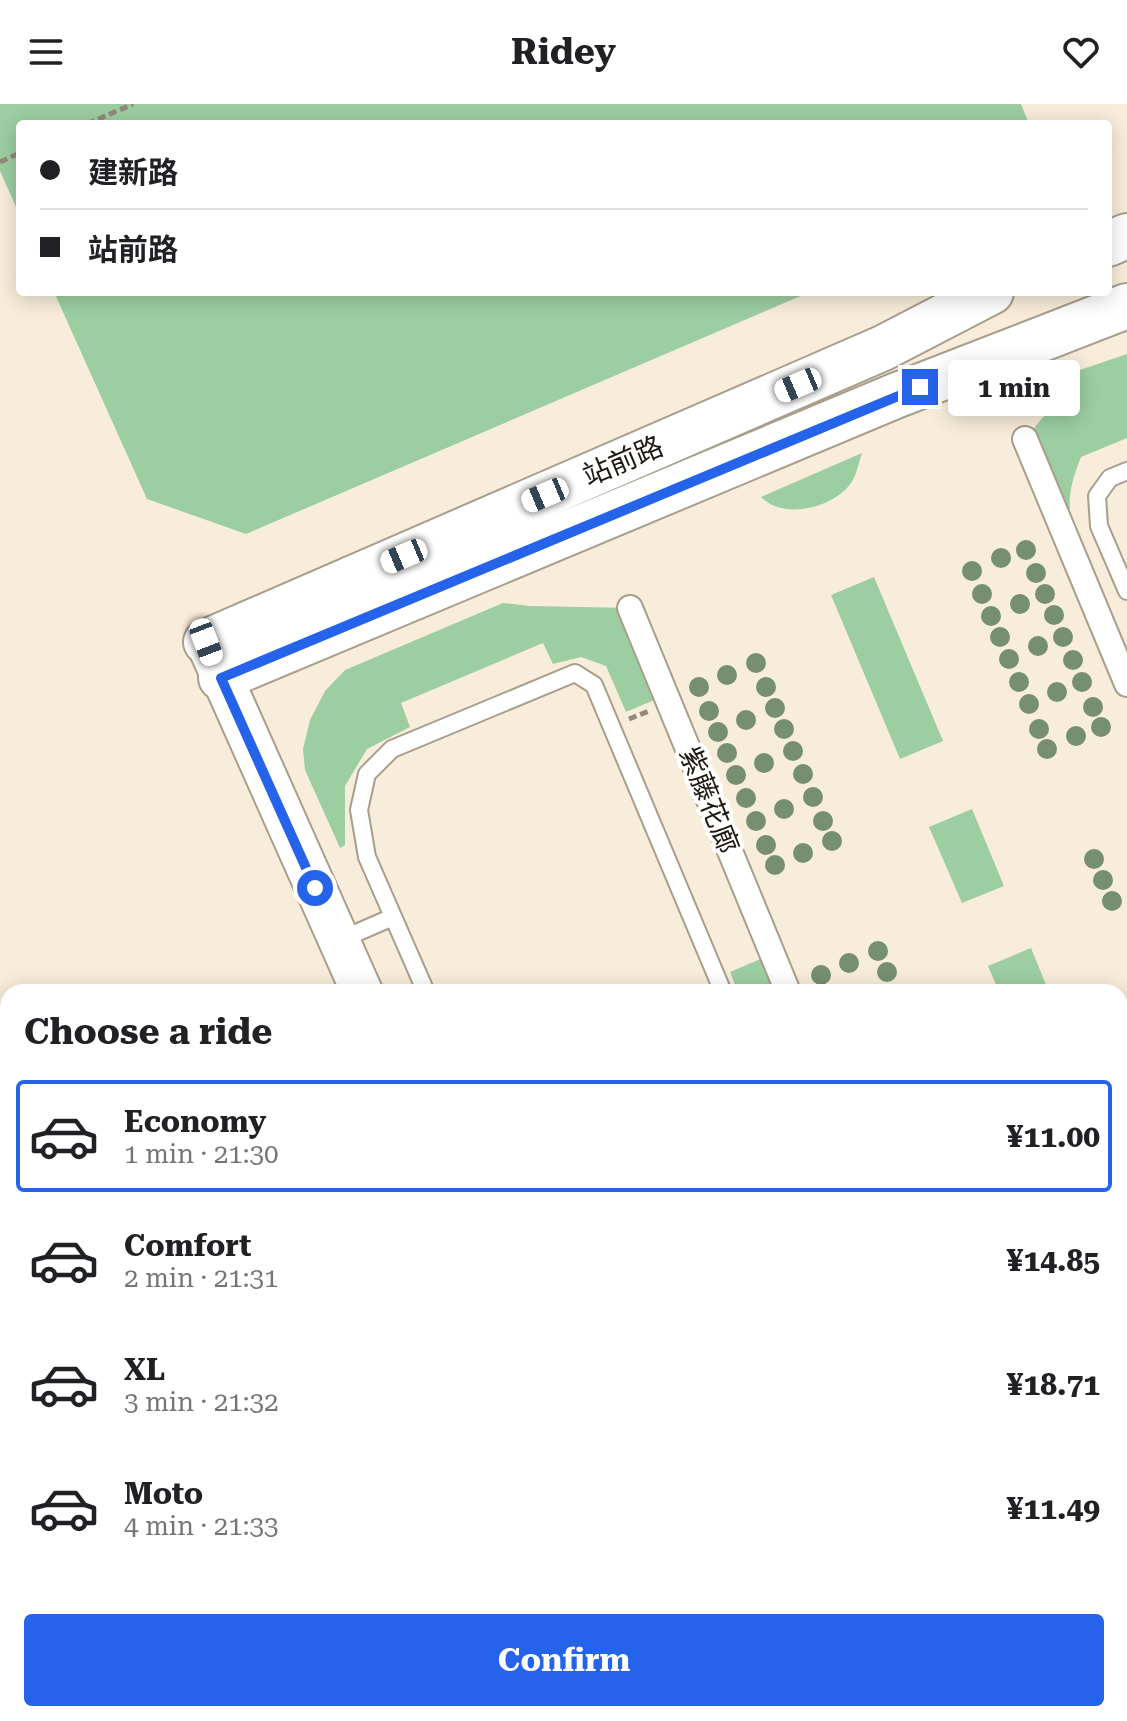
<!DOCTYPE html>
<html lang="en">
<head>
<meta charset="utf-8">
<style>
	:root { --surface:#fff; --page:#f2f2f2; --text:#202124; --muted:#757577; --line:#e0e0e0; --accent:#2563eb }
	body { margin:0; font-family:"Roboto Serif","Noto Sans SC",serif; background:var(--page); color:var(--text); height:100vh; display:flex; flex-direction:column; font-size:30px; white-space:nowrap }
	* { box-sizing:border-box; margin:0 }
	p { font-size:26px; color:var(--muted) }
	.icon { flex:none; width:44px; height:44px; fill:none; stroke:currentColor; stroke-width:2; stroke-linecap:round; stroke-linejoin:round }
	.map { position:relative; flex:1; overflow:hidden }
	.drawer { position:absolute; left:0px; top:880px; width:1128px; height:738px; display:flex; flex-direction:column; background:var(--surface); border-radius:24px 24px 0 0; box-shadow:0 4px 20px #0003 }
	.drawer>* { flex:none }
	.guide { position:absolute; left:16px; top:16px; width:1096px; height:176px; border-radius:8px; box-shadow:0 4px 20px #0003; display:grid; align-content:center; height:176px; padding:0 24px; background:var(--surface) }
	.end { position:absolute; width:36px; height:36px; margin:-18px; border:10px solid #2563eb; background:#fff; box-shadow:0 0 0 4px #fff }
	.from { border-radius:50% }
	.bubble { position:absolute; height:56px; border-radius:8px; background:var(--surface); box-shadow:0 4px 20px #0003; font-size:26px; font-weight:700; line-height:56px; text-align:center }
	.car { position:absolute; width:24px; height:48px; margin:-24px -12px; border-radius:10px; box-shadow:0 0 6px 2px #0007; background:linear-gradient(#fff 24%,#345 0 40%,#fff 0 76%,#345 0 86%,#fff 0) }
	.guide b { display:flex; align-items:center; gap:28px; height:76px; font-size:30px }
	.guide b+b { border-top:2px solid var(--line) }
	.guide i { width:20px; height:20px; background:var(--text) }
	ul { padding:0; list-style:none }
	li { display:flex; align-items:center; gap:24px; height:112px; margin:0 16px 12px; padding:0 8px; border:4px solid transparent; border-radius:8px }
	li div { flex:1 }
	li b { display:block; font-size:30px }
	li em { font-style:normal; font-weight:700 }
	li.selected { border-color:var(--accent) }
	li>.icon { width:72px; height:72px; stroke-width:1.5 }
	h2 { padding:0 24px; font-size:36px; line-height:96px }
	.cta { display:flex; gap:16px; margin-top:auto; padding:16px 24px }
	.cta a { flex:1; height:92px; border-radius:8px; background:var(--accent); color:#fff; font-size:32px; font-weight:700; line-height:92px; text-align:center }
	header { display:flex; justify-content:space-between; align-items:center; height:104px; padding:0 24px; background:var(--surface); font-size:36px; font-weight:700 }
	.map>svg:first-child { display:block }
	.green { fill:#9dcea1 }
	.building { fill:#bcb2a0 }
	.lines { fill:none; stroke-linecap:round; stroke-linejoin:round }
	.service-casing { stroke:#a89e8c; stroke-width:20 }
	.pedestrian-casing { stroke:#a89e8c; stroke-width:28 }
	.tertiary-casing { stroke:#a89e8c; stroke-width:44 }
	.secondary-casing { stroke:#a89e8c; stroke-width:48 }
	.path { stroke:#91897c; stroke-width:5; stroke-dasharray:8 4; stroke-linecap:butt }
	.service { stroke:#fff; stroke-width:16 }
	.pedestrian { stroke:#fff; stroke-width:24 }
	.tertiary { stroke:#fff; stroke-width:40 }
	.secondary { stroke:#fff; stroke-width:44 }
	.rail { stroke:#3e3930; stroke-width:6; stroke-dasharray:10 10; stroke-linecap:butt }
	.tree { fill:#76906f }
	.route { stroke:#2563eb; stroke-width:10 }
	.labels { text-anchor:middle; dominant-baseline:central; stroke-width:8; stroke-linejoin:round; paint-order:stroke }
	.street-label { font-size:28px; fill:#1e1a13; stroke:#fff }
</style>
</head>
<body>
<header><svg class="icon" aria-label="menu" viewBox="0 0 24 24"><path d="M4 6h16M4 12h16M4 18h16"/></svg>Ridey<svg class="icon" aria-label="heart" viewBox="0 0 24 24"><path d="M12 20l-8-8c-3-5 5-10 8-4 3-6 11-1 8 4z"/></svg></header>
<div class="map">
<svg width="1127" height="1617" viewBox="0 0 1127 1617">
	<rect width="100%" height="100%" fill="#f8edda"/>
	<!-- green -->
	<path class="green" d="M0 0H1021L1029 20H20V112L0 67Z
		M54 188H810L246 430 147 395Z
		M1127 250V334L1081 353C1070 381 1067 396 1072 426L1025 335 1074 276V268Z
		M862 349C858 361 856 375 847 384 827 405 783 415 761 393Z
		M874 473 943 637 900 655 831 491Z
		M503 499 530 502 630 504 666 591 626 608 606 562 581 553 553 560 543 539 401 599 410 623 367 645 345 682V741L340 744 305 666 303 645 310 616 325 587 345 566Z
		M972 705 1004 782 962 799 929 723Z
		M1031 844 1049 888H999L988 862Z
		M772 850 788 888H738L730 868Z"/>
	<!-- building -->
	<path class="building" d="M1127 1222V1464L1120 1467V1225Z"/>
	<g class="lines">
		<!-- service casing -->
		<g class="service-casing">
			<path id="service" d="M1127 367 1110 374 1097 392 1099 422 1127 487
				M340 836 393 813
				M426 888 367 753 359 706 367 670 392 645 575 569 594 581 723 888
				M0 1258 8 1255"/>
		</g>
		<!-- pedestrian casing -->
		<g class="pedestrian-casing">
			<path id="pedestrian" d="M1025 335 1127 580
				M630 504 788 888"/>
		</g>
		<!-- tertiary casing -->
		<g class="tertiary-casing">
			<path id="tertiary" d="M209 544 362 888
				M1120 1099 1127 1096"/>
		</g>
		<!-- secondary casing -->
		<g class="secondary-casing">
			<path id="secondary" d="M1108 140 1127 132
				M206 538 883 244 991 188
				M221 574 895 292 1127 202"/>
		</g>
		<!-- path -->
		<path class="path" d="M87 20 133 0
			M0 58 20 49
			M629 615 649 607"/>
		<!-- service -->
		<use href="#service" class="service"/>
		<!-- pedestrian -->
		<use href="#pedestrian" class="pedestrian"/>
		<!-- tertiary -->
		<use href="#tertiary" class="tertiary"/>
		<!-- secondary -->
		<use href="#secondary" class="secondary"/>
		<!-- rail -->
		<path class="rail" d="M1120 1523 1127 1521
			M691 1617 723 1610"/>
	</g>
	<!-- trees -->
	<g class="tree">
		<circle cx="1026" cy="446" r="10"/>
		<circle cx="1001" cy="454" r="10"/>
		<circle cx="972" cy="467" r="10"/>
		<circle cx="1036" cy="469" r="10"/>
		<circle cx="982" cy="490" r="10"/>
		<circle cx="1045" cy="490" r="10"/>
		<circle cx="1020" cy="500" r="10"/>
		<circle cx="1054" cy="511" r="10"/>
		<circle cx="991" cy="512" r="10"/>
		<circle cx="1000" cy="533" r="10"/>
		<circle cx="1063" cy="533" r="10"/>
		<circle cx="1038" cy="542" r="10"/>
		<circle cx="1009" cy="555" r="10"/>
		<circle cx="1073" cy="556" r="10"/>
		<circle cx="756" cy="559" r="10"/>
		<circle cx="727" cy="571" r="10"/>
		<circle cx="1019" cy="578" r="10"/>
		<circle cx="1082" cy="578" r="10"/>
		<circle cx="699" cy="583" r="10"/>
		<circle cx="766" cy="583" r="10"/>
		<circle cx="1057" cy="588" r="10"/>
		<circle cx="1029" cy="600" r="10"/>
		<circle cx="1093" cy="603" r="10"/>
		<circle cx="775" cy="604" r="10"/>
		<circle cx="709" cy="607" r="10"/>
		<circle cx="746" cy="616" r="10"/>
		<circle cx="1101" cy="623" r="10"/>
		<circle cx="784" cy="625" r="10"/>
		<circle cx="1039" cy="625" r="10"/>
		<circle cx="718" cy="628" r="10"/>
		<circle cx="1076" cy="632" r="10"/>
		<circle cx="1047" cy="645" r="10"/>
		<circle cx="793" cy="647" r="10"/>
		<circle cx="727" cy="649" r="10"/>
		<circle cx="764" cy="659" r="10"/>
		<circle cx="803" cy="670" r="10"/>
		<circle cx="736" cy="671" r="10"/>
		<circle cx="813" cy="693" r="10"/>
		<circle cx="746" cy="694" r="10"/>
		<circle cx="784" cy="705" r="10"/>
		<circle cx="756" cy="717" r="10"/>
		<circle cx="823" cy="717" r="10"/>
		<circle cx="832" cy="737" r="10"/>
		<circle cx="766" cy="741" r="10"/>
		<circle cx="803" cy="749" r="10"/>
		<circle cx="1094" cy="755" r="10"/>
		<circle cx="775" cy="761" r="10"/>
		<circle cx="1103" cy="776" r="10"/>
		<circle cx="1112" cy="797" r="10"/>
		<circle cx="878" cy="847" r="10"/>
		<circle cx="849" cy="859" r="10"/>
		<circle cx="887" cy="868" r="10"/>
		<circle cx="821" cy="871" r="10"/>
	</g>
	<g class="lines">
		<!-- route -->
		<path class="route" d="M315 784 221 574 920 283"/>
	</g>
	<g class="labels">
		<!-- street labels -->
		<g class="street-label">
			<text transform="translate(623 357) rotate(-23)">站前路</text>
			<text transform="translate(709 696) rotate(68)">紫藤花廊</text>
		</g>
	</g>
</svg>
<i class="end from" style="left:315px;top:784px"></i>
<i class="end" style="left:920px;top:283px"></i>
<div class="bubble" style="left:948px;top:256px;width:132px">1 min</div>
<i class="car" style="left:798px;top:281px;rotate:247deg"></i>
<i class="car" style="left:545px;top:391px;rotate:247deg"></i>
<i class="car" style="left:404px;top:452px;rotate:247deg"></i>
<i class="car" style="left:206px;top:538px;rotate:159deg"></i>
<div class="guide">
<b><i class="from"></i>建新路</b>
<b><i></i>站前路</b>
</div>
<section class="drawer">
<h2>Choose a ride</h2>
<ul>
<li class="selected"><svg class="icon" aria-label="car" viewBox="0 0 24 24"><path d="M5 17H2v-5l4-1 3-4h7l3 4 3 1v5h-3M9 17h6M6 11h13"/><circle cx="7" cy="17" r="2"/><circle cx="17" cy="17" r="2"/></svg><div><b>Economy</b><p>1 min · 21:30</p></div><em>¥11.00</em></li>
<li><svg class="icon" aria-label="car" viewBox="0 0 24 24"><path d="M5 17H2v-5l4-1 3-4h7l3 4 3 1v5h-3M9 17h6M6 11h13"/><circle cx="7" cy="17" r="2"/><circle cx="17" cy="17" r="2"/></svg><div><b>Comfort</b><p>2 min · 21:31</p></div><em>¥14.85</em></li>
<li><svg class="icon" aria-label="car" viewBox="0 0 24 24"><path d="M5 17H2v-5l4-1 3-4h7l3 4 3 1v5h-3M9 17h6M6 11h13"/><circle cx="7" cy="17" r="2"/><circle cx="17" cy="17" r="2"/></svg><div><b>XL</b><p>3 min · 21:32</p></div><em>¥18.71</em></li>
<li><svg class="icon" aria-label="car" viewBox="0 0 24 24"><path d="M5 17H2v-5l4-1 3-4h7l3 4 3 1v5h-3M9 17h6M6 11h13"/><circle cx="7" cy="17" r="2"/><circle cx="17" cy="17" r="2"/></svg><div><b>Moto</b><p>4 min · 21:33</p></div><em>¥11.49</em></li>
</ul>
<div class="cta"><a>Confirm</a></div>
</section>
</div>
</body>
</html>
